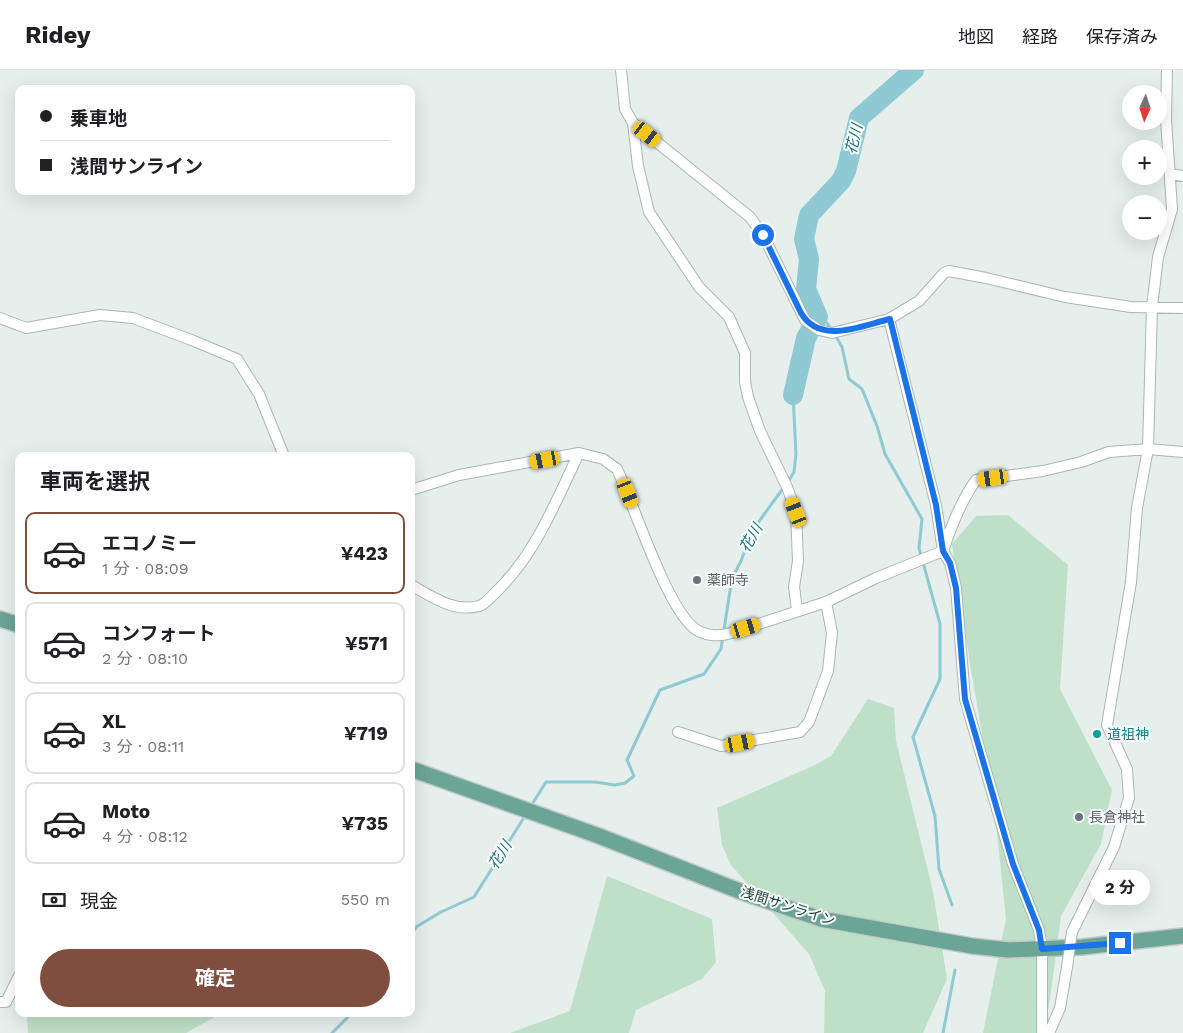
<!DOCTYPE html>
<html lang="ja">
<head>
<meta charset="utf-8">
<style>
	:root { --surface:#fff; --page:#f2f2f2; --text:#202124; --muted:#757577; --line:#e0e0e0; --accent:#7f4e3f }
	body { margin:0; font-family:"Work Sans","Noto Sans JP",sans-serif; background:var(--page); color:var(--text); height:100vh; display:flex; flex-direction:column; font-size:19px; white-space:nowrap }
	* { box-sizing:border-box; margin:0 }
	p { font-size:16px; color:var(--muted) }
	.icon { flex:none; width:28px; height:28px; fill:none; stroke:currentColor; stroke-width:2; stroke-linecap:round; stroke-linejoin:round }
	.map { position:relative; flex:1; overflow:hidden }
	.side { position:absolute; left:15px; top:382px; width:400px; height:565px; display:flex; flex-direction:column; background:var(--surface); border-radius:10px; box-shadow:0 5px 20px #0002 }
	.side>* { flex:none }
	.hud { position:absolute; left:15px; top:15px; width:400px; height:110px; border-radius:10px; box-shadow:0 5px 20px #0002; display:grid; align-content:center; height:110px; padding:0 25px; background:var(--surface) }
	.needle { width:32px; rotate:183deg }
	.tools { position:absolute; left:1122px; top:15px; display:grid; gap:10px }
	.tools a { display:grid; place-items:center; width:45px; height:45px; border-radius:50%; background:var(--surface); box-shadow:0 5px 20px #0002; font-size:25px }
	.end { position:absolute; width:22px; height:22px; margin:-11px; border:6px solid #1a73e8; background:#fff; box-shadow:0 0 0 2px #fff }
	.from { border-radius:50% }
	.bubble { position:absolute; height:35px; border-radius:18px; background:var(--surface); box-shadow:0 5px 20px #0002; font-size:16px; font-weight:700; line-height:35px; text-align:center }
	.car { position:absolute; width:15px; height:30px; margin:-15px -8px; border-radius:6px; box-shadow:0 0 4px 1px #0007; background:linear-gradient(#f5c518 24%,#345 0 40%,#f5c518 0 76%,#345 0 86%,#f5c518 0) }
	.hud b { display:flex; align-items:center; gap:18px; height:48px; font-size:19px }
	.hud b+b { border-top:1px solid var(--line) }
	.hud i { width:12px; height:12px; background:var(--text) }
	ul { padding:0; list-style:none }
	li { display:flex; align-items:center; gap:15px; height:82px; margin:0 10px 8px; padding:0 15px; border:2px solid var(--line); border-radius:10px }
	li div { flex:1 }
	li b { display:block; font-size:19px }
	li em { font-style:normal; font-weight:700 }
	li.selected { border-color:var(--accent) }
	li>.icon { width:45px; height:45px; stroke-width:1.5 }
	h2 { padding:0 25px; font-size:22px; line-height:60px }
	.pay { display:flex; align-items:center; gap:12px; height:55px; padding:0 25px; font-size:19px }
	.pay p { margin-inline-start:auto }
	.cta { display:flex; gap:10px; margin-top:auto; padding:10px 25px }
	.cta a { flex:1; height:58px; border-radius:30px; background:var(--accent); color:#fff; font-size:20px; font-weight:700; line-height:58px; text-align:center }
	header { display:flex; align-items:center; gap:30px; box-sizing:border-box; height:70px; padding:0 25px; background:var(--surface); border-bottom:1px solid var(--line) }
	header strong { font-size:24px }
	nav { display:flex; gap:28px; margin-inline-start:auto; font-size:18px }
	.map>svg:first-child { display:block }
	.green { fill:#bfe0c8 }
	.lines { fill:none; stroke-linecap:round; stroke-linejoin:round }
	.stream { stroke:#8ec9d4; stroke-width:3 }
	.river { stroke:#8ec9d4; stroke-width:20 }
	.street-casing { stroke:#a8b8b2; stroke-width:12 }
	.primary-casing { stroke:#c2cac8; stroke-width:18 }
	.street { stroke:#fff; stroke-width:10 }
	.primary { stroke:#6aa596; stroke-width:15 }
	.street-bridge-casing { stroke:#a8b8b2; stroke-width:12; stroke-linecap:butt }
	.street-bridge { stroke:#fff; stroke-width:10 }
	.route { stroke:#1a73e8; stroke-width:6 }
	.worship-dot { fill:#6b7280; stroke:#f7fbf9; stroke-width:2 }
	.culture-dot { fill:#0f9aa8; stroke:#f7fbf9; stroke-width:2 }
	.labels { text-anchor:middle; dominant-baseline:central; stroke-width:4; stroke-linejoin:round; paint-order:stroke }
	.worship-label { font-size:14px; fill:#5b616d; stroke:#f7fbf9; text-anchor:start }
	.culture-label { font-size:14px; fill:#0d838f; stroke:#f7fbf9; text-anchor:start }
	.street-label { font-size:14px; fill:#24423a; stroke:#f7fbf9 }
	.water-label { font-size:15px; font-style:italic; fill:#1c6f80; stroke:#f7fbf9 }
</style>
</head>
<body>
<header>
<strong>Ridey</strong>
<nav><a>地図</a><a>経路</a><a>保存済み</a></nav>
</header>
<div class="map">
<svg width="1183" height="963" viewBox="0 0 1183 963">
	<rect width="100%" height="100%" fill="#e6efeb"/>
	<!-- green -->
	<path class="green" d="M1008 445 1068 495 1060 619 1112 720 1101 774 1061 846 1050 929 1044 963H983L1006 849 993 725 971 600 952 474 976 446Z
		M868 629 894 638 896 671 933 821 947 909 923 963H824L825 921 809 884 731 795 722 775 717 738 815 695 831 686Z
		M607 806 712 849 716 892 702 909 636 940 629 963H510L570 941Z
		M27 944H220L186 963H28Z"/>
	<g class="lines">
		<!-- stream -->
		<path class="stream" d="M818 247 827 253 832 260
			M835 265 842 277 849 309 862 319 877 356 885 384 922 449 919 478 940 554V609L913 667 935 746 939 799 952 835
			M788 412 794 402 796 384 793 325
			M531 736 546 712H595L615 715 625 713 634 706 627 690 660 620 704 604 721 579 732 508 741 491 752 461 784 417
			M411 866 416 857 441 842 474 827 525 746
			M332 963 351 944
			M943 963 955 900"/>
		<!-- river -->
		<path class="river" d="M793 325 806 268 818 247 806 219 809 189 804 169 809 145 841 111 846 101 859 48 914 0"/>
		<!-- street casing -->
		<g class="street-casing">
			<path id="street" d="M621 0 625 39 633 53 750 147 763 165 805 250 819 260 832 263 889 249 919 231 944 203 949 201 986 208 1065 227 1131 237 1183 238
				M633 53 638 96 649 142 699 217 729 247 745 283V312L748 327 760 361 787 417 796 442 798 491 794 517 797 540
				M1170 104 1183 106
				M0 248 26 258 100 245 133 248 194 271 237 289 259 324 284 386
				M889 249 936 435 943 481 950 493 956 518 965 629 1013 794 1039 860 1042 879V963
				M411 420 459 405 579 383 603 389 617 399C634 435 666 536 694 558 704 566 719 567 731 563L826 532 876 508 943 481
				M944 478C952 454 961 431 976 410L1043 401 1081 392 1109 382 1148 379 1183 382
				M411 515C431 526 454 543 479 536 484 535 489 529 493 525 535 486 555 433 579 383
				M678 662 721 676 800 662 809 652 828 601 832 563 826 532
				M1072 862 1114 777 1129 728 1127 699 1107 655 1131 512 1137 438 1148 379 1152 237 1158 187 1172 139 1166 49 1167 0
				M0 932H6L19 906
				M1049 963 1060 938 1067 897"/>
		</g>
		<!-- primary casing -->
		<g class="primary-casing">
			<path id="primary" d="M0 549 19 555
				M411 699 599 766 747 824 821 849 972 876 1008 880 1082 877 1183 866"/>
		</g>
		<!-- street -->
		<use href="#street" class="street"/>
		<!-- primary -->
		<use href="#primary" class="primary"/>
		<!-- street-bridge casing -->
		<g class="street-bridge-casing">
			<path id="street-bridge" d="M1067 897 1072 862"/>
		</g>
		<!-- street-bridge -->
		<use href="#street-bridge" class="street-bridge"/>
	</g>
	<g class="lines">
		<!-- route -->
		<path class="route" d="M763 165 801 243C820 275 860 256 890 249L936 435 943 481 950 493 956 518 965 629 1013 794 1039 860 1042 879 1120 873"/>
	</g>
	<!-- markers -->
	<g class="worship-dot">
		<circle cx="697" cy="510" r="5"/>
		<circle cx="1079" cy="747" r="5"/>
	</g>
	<circle class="culture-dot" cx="1097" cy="664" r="5"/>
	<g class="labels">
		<!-- worship labels -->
		<g class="worship-label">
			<text x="707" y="510">薬師寺</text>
			<text x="1089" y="747">長倉神社</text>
		</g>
		<!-- culture labels -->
		<g class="culture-label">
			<text x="1107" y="664">道祖神</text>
		</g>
		<!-- street labels -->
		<g class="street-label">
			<text transform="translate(788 836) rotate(18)">浅間サンライン</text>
		</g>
		<!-- water labels -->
		<g class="water-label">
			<text transform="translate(854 69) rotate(-76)">花川</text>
			<text transform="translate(751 468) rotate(-60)">花川</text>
			<text transform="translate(500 785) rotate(-58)">花川</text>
		</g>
	</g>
</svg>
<div class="tools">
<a><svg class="needle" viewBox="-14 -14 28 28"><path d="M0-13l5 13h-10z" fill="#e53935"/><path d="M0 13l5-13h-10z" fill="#757577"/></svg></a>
<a>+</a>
<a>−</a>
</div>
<i class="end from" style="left:763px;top:165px"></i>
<i class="end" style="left:1120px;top:873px"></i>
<div class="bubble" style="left:1090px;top:800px;width:60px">2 分</div>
<i class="car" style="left:647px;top:64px;rotate:128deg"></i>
<i class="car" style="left:545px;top:390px;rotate:259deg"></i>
<i class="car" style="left:993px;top:408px;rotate:262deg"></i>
<i class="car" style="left:628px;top:423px;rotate:158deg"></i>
<i class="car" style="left:796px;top:442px;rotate:339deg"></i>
<i class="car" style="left:746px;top:558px;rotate:73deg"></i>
<i class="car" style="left:740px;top:673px;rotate:79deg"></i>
<div class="hud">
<b><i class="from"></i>乗車地</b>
<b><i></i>浅間サンライン</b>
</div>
<section class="side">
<h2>車両を選択</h2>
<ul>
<li class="selected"><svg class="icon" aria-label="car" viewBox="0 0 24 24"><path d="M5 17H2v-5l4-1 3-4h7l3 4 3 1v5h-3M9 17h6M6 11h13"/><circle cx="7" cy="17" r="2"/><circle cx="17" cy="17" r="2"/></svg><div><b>エコノミー</b><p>1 分 · 08:09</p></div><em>¥423</em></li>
<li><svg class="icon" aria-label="car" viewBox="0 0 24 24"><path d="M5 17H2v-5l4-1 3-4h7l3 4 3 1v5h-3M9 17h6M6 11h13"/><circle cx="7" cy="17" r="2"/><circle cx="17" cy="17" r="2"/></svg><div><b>コンフォート</b><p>2 分 · 08:10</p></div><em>¥571</em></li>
<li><svg class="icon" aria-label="car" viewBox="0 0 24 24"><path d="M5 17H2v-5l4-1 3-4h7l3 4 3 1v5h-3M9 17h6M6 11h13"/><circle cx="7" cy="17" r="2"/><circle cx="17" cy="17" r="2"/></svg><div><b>XL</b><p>3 分 · 08:11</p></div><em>¥719</em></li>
<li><svg class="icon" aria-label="car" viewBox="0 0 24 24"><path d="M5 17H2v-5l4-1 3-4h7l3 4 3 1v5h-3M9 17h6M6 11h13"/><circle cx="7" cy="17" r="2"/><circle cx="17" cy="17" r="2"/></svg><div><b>Moto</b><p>4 分 · 08:12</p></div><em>¥735</em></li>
</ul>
<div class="pay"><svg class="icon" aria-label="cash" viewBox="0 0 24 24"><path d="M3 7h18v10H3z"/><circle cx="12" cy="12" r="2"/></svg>現金<p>550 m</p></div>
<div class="cta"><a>確定</a></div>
</section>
</div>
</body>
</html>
